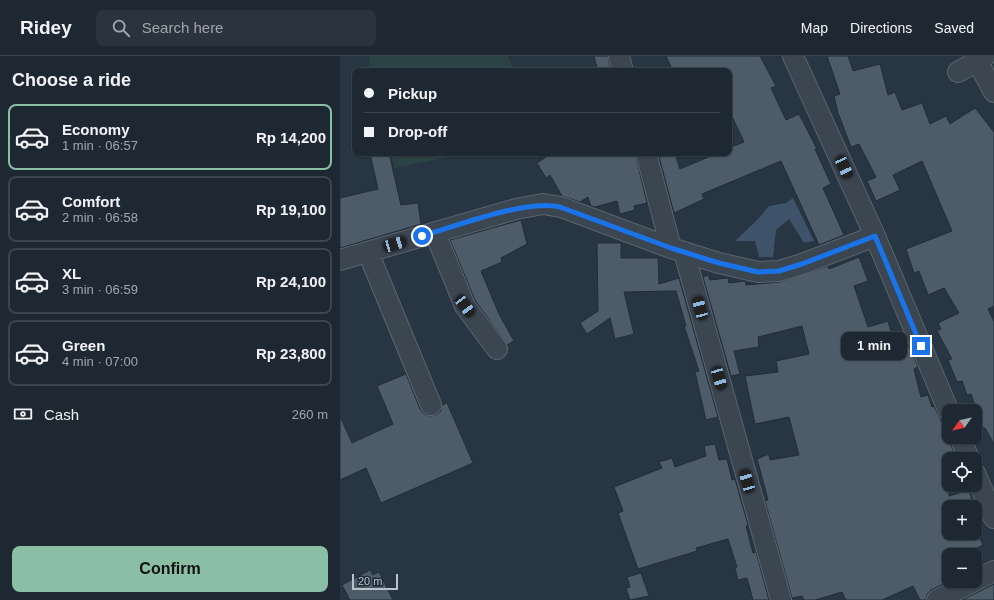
<!DOCTYPE html>
<html lang="en">
<head>
<meta charset="utf-8">
<style>
	:root { --surface:#1e2832; --page:#2b343e; --text:#f1f3f6; --muted:#a1a6ac; --line:#3c444d; --accent:#8abfa5 }
	body { margin:0; font-family:Arial,sans-serif; background:var(--page); color:var(--text); height:100vh; display:flex; flex-direction:column; font-size:15px; white-space:nowrap }
	* { box-sizing:border-box; margin:0 }
	p { font-size:13px; color:var(--muted) }
	.icon { flex:none; width:22px; height:22px; fill:none; stroke:currentColor; stroke-width:2; stroke-linecap:round; stroke-linejoin:round }
	.map { position:relative; flex:1; overflow:hidden }
	.drawer { display:flex; flex-direction:column; background:var(--surface); width:340px }
	.drawer>* { flex:none }
	.top-card { position:absolute; left:12px; top:12px; width:380px; height:88px; border-radius:8px; box-shadow:0 1px 3px #0004,0 0 0 1px var(--line); display:grid; align-content:center; height:88px; padding:0 12px; background:var(--surface) }
	.needle { width:26px; rotate:236deg }
	.fabs { position:absolute; left:602px; top:348px; display:grid; gap:8px }
	.fabs a { display:grid; place-items:center; width:40px; height:40px; border-radius:8px; background:var(--surface); box-shadow:0 1px 3px #0004,0 0 0 1px var(--line); font-size:20px }
	.scale { position:absolute; left:12px; bottom:10px; width:46px; box-sizing:border-box; padding-left:4px; border:2px solid #b9c1cb; border-top:0; font-size:11px; line-height:14px; white-space:nowrap; color:#b9c1cb; -webkit-text-stroke:3px #202b37; paint-order:stroke }
	.end { position:absolute; width:18px; height:18px; margin:-9px; border:5px solid #1a73e8; background:#fff; box-shadow:0 0 0 2px #fff }
	.from { border-radius:50% }
	.bubble { position:absolute; height:28px; border-radius:8px; background:var(--surface); box-shadow:0 1px 3px #0004,0 0 0 1px var(--line); font-size:13px; font-weight:700; line-height:28px; text-align:center }
	.car { position:absolute; width:12px; height:24px; margin:-12px -6px; border-radius:5px; box-shadow:0 0 3px 1px #0007; background:linear-gradient(#222 24%,#8ab4d8 0 40%,#222 0 76%,#8ab4d8 0 86%,#222 0) }
	.top-card b { display:flex; align-items:center; gap:14px; height:38px; font-size:15px }
	.top-card b+b { border-top:1px solid var(--line) }
	.top-card i { width:10px; height:10px; background:var(--text) }
	ul { padding:0; list-style:none }
	li { display:flex; align-items:center; gap:12px; height:66px; margin:0 8px 6px; padding:0 4px; border:2px solid var(--line); border-radius:8px }
	li div { flex:1 }
	li b { display:block; font-size:15px }
	li em { font-style:normal; font-weight:700 }
	li.on { border-color:var(--accent) }
	li>.icon { width:36px; height:36px; stroke-width:1.5 }
	h2 { padding:0 12px; font-size:18px; line-height:48px }
	.pay { display:flex; align-items:center; gap:10px; height:44px; padding:0 12px; font-size:15px }
	.pay p { margin-inline-start:auto }
	.action { display:flex; gap:8px; margin-top:auto; padding:8px 12px }
	.action a { flex:1; height:46px; border-radius:8px; background:var(--accent); color:#111; font-size:16px; font-weight:700; line-height:46px; text-align:center }
	header { display:flex; align-items:center; gap:24px; box-sizing:border-box; height:56px; padding:0 20px; background:var(--surface); border-bottom:1px solid var(--line) }
	header strong { font-size:19px }
	nav { display:flex; gap:22px; margin-inline-start:auto; font-size:14px }
	.search { width:280px; height:36px; background:var(--page); display:flex; align-items:center; gap:10px; box-sizing:border-box; padding:0 14px; border-radius:8px; color:var(--muted); font-size:15px }
	main { display:flex; flex:1; min-height:0 }
	.map>svg:first-child { display:block }
	.green { fill:#2b4344 }
	.water { fill:#3e536a }
	.building { fill:#4e5c6a; stroke:#222d39 }
	.lines { fill:none; stroke-linecap:round; stroke-linejoin:round }
	.minor-casing { stroke:#5a646f; stroke-width:22 }
	.minor { stroke:#3c4651; stroke-width:20 }
	.route { stroke:#1a73e8; stroke-width:5 }
</style>
</head>
<body>
<header>
<strong>Ridey</strong>
<div class="search"><svg class="icon" aria-label="search" viewBox="0 0 24 24"><circle cx="10" cy="10" r="6"/><path d="M15 15l6 6"/></svg>Search here</div>
<nav><a>Map</a><a>Directions</a><a>Saved</a></nav>
</header>
<main>
<section class="drawer">
<h2>Choose a ride</h2>
<ul>
<li class="on"><svg class="icon" aria-label="car" viewBox="0 0 24 24"><path d="M5 17H2v-5l4-1 3-4h7l3 4 3 1v5h-3M9 17h6M6 11h13"/><circle cx="7" cy="17" r="2"/><circle cx="17" cy="17" r="2"/></svg><div><b>Economy</b><p>1 min · 06:57</p></div><em>Rp 14,200</em></li>
<li><svg class="icon" aria-label="car" viewBox="0 0 24 24"><path d="M5 17H2v-5l4-1 3-4h7l3 4 3 1v5h-3M9 17h6M6 11h13"/><circle cx="7" cy="17" r="2"/><circle cx="17" cy="17" r="2"/></svg><div><b>Comfort</b><p>2 min · 06:58</p></div><em>Rp 19,100</em></li>
<li><svg class="icon" aria-label="car" viewBox="0 0 24 24"><path d="M5 17H2v-5l4-1 3-4h7l3 4 3 1v5h-3M9 17h6M6 11h13"/><circle cx="7" cy="17" r="2"/><circle cx="17" cy="17" r="2"/></svg><div><b>XL</b><p>3 min · 06:59</p></div><em>Rp 24,100</em></li>
<li><svg class="icon" aria-label="car" viewBox="0 0 24 24"><path d="M5 17H2v-5l4-1 3-4h7l3 4 3 1v5h-3M9 17h6M6 11h13"/><circle cx="7" cy="17" r="2"/><circle cx="17" cy="17" r="2"/></svg><div><b>Green</b><p>4 min · 07:00</p></div><em>Rp 23,800</em></li>
</ul>
<div class="pay"><svg class="icon" aria-label="cash" viewBox="0 0 24 24"><path d="M3 7h18v10H3z"/><circle cx="12" cy="12" r="2"/></svg>Cash<p>260 m</p></div>
<div class="action"><a>Confirm</a></div>
</section>
<div class="map">
<svg width="654" height="544" viewBox="0 0 654 544">
	<rect width="100%" height="100%" fill="#283542"/>
	<!-- green -->
	<path class="green" d="M30 0H168L174 15H28Z
		M50 97H127L55 112Z"/>
	<!-- water -->
	<path class="water" d="M453 142 474 185 464 187 449 163 436 174 433 201H419L415 185H395L418 163 429 150 446 147Z"/>
	<!-- building -->
	<path class="building" d="M254 0H268L271 15H258Z
		M326 0H420L436 30 431 32 446 64 459 58 477 93H475L491 128 483 132 504 179 479 189 441 105 362 138 364 143 334 157 318 97H335L340 113 378 97H389V92L404 86 389 54V15H333Z
		M487 0H508L513 15 540 8 548 39 555 36 562 54 582 47 590 68 606 60 610 68 635 52 654 76V250L648 253 654 265V388L645 372H643L631 338 627 339 622 325 617 326 608 304 612 303 597 275 601 273 598 267 619 257 604 232 588 239 579 215 574 217 566 193 612 175 582 105 553 119 560 134 536 145 527 125 536 121 519 88 511 91 498 57 494 40 500 38Z
		M30 97H49L61 149 78 147 81 168 0 192V142L38 133Z
		M212 97H295L307 147 294 150 295 154 280 158 277 145 255 151 251 150 248 141 240 146 222 140 210 119 206 122 197 107Z
		M181 164 187 188 161 202 162 206 141 215 159 258 174 285 167 289 135 244 110 184Z
		M257 187H281V202H318L319 228 339 222 378 361 366 364 355 316 359 315 344 270H346L336 235 284 236 294 278 275 283 270 262 247 278 240 267 258 255Z
		M519 201 528 225 514 230 528 271 548 265 556 294 569 290 578 311 574 313 581 341 588 339 592 351 594 350 605 373 608 372 609 375V385L615 398 609 400V440L629 434 634 451H609V477H637L643 489 635 493 643 508 635 512V499H609V525L591 534 587 538 586 544H580L573 530 542 544H506L502 536 475 544H464L462 540 452 542 425 445 428 444 417 403 429 398 430 404 459 399 449 361 415 368 405 320 438 316 436 305 469 298 462 270 418 281 419 291 394 295 400 318 391 320 363 221 368 219 370 224 388 222 389 227 405 225 406 229 440 226 488 210 489 213Z
		M66 318 80 353 84 358 90 360 96 359 100 356 102 349 107 347 133 407 41 447 26 412 0 424V360L12 387 53 368 37 330Z
		M375 388 379 404 387 403 392 424 395 423 408 469 406 470 413 497 416 496 429 544H413L407 522 398 524 395 512 397 511 388 483 356 492 357 495 298 513 278 457 283 455 274 431 322 412 319 406 332 402 335 411 366 400 364 390Z
		M30 514 33 519 39 516 53 544H10L2 529Z
		M301 517 309 540 290 544 286 532 290 531 287 521Z
		M654 528V544H622Z"/>
	<g class="lines">
		<!-- minor casing -->
		<g class="minor-casing">
			<path id="minor" d="M279 0 283 15
				M453 0 535 180 609 356
				M645 0 637 5 654 36
				M618 16 637 5
				M306 97 331 192
				M95 177 125 250 157 293
				M28 196 91 349
				M344 196 441 544
				M0 204 176 153 203 148 221 151 331 192 379 207 418 216 439 215 462 208 535 180
				M620 381 629 403
				M635 417 654 462
				M597 544 654 515"/>
		</g>
		<!-- minor -->
		<use href="#minor" class="minor"/>
	</g>
	<g class="lines">
		<!-- route -->
		<path class="route" d="M82 180C117 170 186 143 220 151L331 192 379 207 418 216 439 215 462 208 535 180 581 290"/>
	</g>
</svg>
<div class="fabs">
<a><svg class="needle" viewBox="-14 -14 28 28"><path d="M0-13l5 13h-10z" fill="#e53935"/><path d="M0 13l5-13h-10z" fill="#a1a6ac"/></svg></a>
<a><svg class="icon" aria-label="locate" viewBox="0 0 24 24"><circle cx="12" cy="12" r="6"/><path d="M12 2v4M12 18v4M2 12h4M18 12h4"/></svg></a>
<a>+</a>
<a>−</a>
</div>
<div class="scale">20 m</div>
<i class="end from" style="left:82px;top:180px"></i>
<i class="end" style="left:581px;top:290px"></i>
<div class="bubble" style="left:501px;top:276px;width:66px">1 min</div>
<i class="car" style="left:504px;top:111px;rotate:155deg"></i>
<i class="car" style="left:55px;top:188px;rotate:74deg"></i>
<i class="car" style="left:125px;top:250px;rotate:143deg"></i>
<i class="car" style="left:360px;top:252px;rotate:345deg"></i>
<i class="car" style="left:379px;top:322px;rotate:164deg"></i>
<i class="car" style="left:407px;top:425px;rotate:344deg"></i>
<div class="top-card">
<b><i class="from"></i>Pickup</b>
<b><i></i>Drop-off</b>
</div>
</div>
</main>
</body>
</html>
